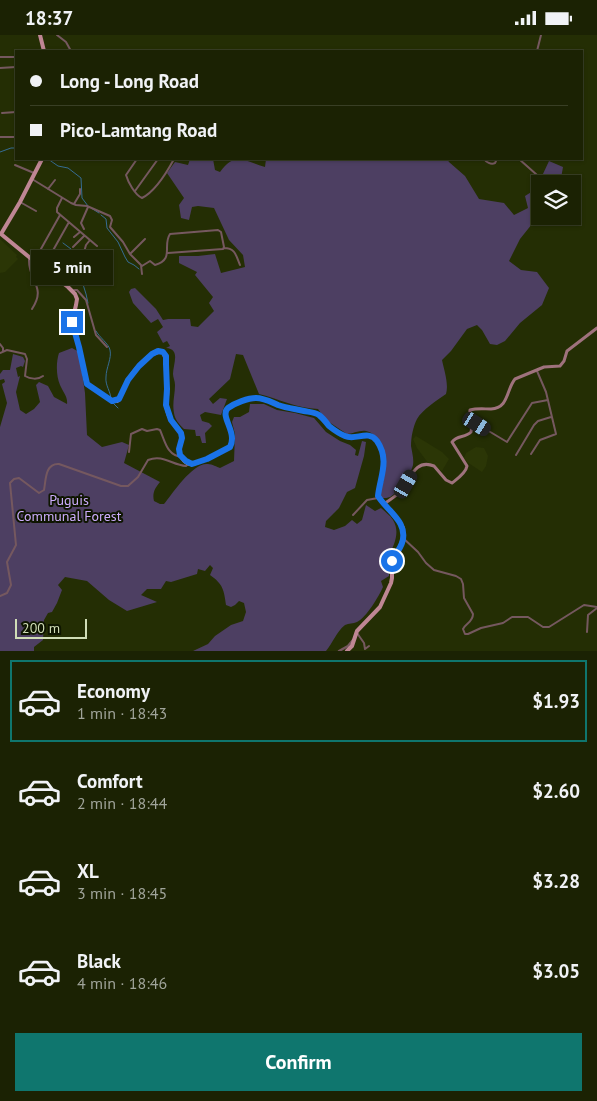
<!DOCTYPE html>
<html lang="en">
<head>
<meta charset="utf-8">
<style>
	:root { --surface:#1b2203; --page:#282f12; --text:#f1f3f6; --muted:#a0a49a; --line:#393f25; --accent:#0f766e }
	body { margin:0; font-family:"PT Sans",sans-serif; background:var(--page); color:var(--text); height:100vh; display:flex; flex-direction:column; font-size:19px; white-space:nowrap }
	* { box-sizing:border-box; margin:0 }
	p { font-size:16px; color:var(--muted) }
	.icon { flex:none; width:28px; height:28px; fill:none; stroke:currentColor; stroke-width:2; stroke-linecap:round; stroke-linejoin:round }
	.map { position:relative; height:616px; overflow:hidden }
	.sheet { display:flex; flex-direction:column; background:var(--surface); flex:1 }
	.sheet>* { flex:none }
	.top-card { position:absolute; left:15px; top:15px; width:568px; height:110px; border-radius:0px; box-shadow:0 1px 4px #0004,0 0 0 1px var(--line); display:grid; align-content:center; height:110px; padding:0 15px; background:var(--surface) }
	.tools { position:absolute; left:531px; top:140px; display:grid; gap:10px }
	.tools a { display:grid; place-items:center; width:50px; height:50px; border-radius:0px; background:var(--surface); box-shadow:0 1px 4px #0004,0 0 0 1px var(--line); font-size:25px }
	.scale { position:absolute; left:15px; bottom:12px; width:72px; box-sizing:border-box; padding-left:5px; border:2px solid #d0ddb7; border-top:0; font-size:14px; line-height:18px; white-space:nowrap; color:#d0ddb7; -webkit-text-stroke:4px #0e1500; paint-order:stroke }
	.end { position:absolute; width:22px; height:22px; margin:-11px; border:6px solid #1a73e8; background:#fff; box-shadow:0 0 0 2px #fff }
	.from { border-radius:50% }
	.bubble { position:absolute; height:35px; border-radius:0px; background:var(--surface); box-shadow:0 1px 4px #0004,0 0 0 1px var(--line); font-size:16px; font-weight:600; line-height:35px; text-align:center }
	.car { position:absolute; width:15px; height:30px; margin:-15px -8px; border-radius:6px; box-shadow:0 0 4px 1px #0007; background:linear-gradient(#222 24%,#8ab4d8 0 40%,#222 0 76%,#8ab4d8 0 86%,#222 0) }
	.top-card b { display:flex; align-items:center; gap:18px; height:48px; font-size:19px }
	.top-card b+b { border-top:1px solid var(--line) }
	.top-card i { width:12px; height:12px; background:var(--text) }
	ul { padding:9px 0 0; list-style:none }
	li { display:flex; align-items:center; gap:15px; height:82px; margin:0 10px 8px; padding:0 5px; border:2px solid transparent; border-radius:0px }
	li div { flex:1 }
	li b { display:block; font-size:19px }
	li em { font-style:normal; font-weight:600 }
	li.on { border-color:var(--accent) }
	li>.icon { width:45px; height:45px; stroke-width:1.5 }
	.cta { display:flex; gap:10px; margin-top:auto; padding:10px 15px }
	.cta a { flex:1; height:58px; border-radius:0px; background:var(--accent); color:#fff; font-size:20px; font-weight:600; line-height:58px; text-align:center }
	.status { display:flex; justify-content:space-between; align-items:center; height:35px; padding:0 25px; background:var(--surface); direction:ltr }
	.status svg { height:14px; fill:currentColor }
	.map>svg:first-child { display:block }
	.built { fill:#2b3606 }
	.green { fill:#4d3f62 }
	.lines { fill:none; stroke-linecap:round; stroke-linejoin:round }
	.stream { stroke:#366c93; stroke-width:1 }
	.minor { stroke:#75585f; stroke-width:2 }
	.tertiary { stroke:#75585f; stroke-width:2.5 }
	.secondary { stroke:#9f727d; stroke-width:3 }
	.primary { stroke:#bf8694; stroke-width:4 }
	.route { stroke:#1a73e8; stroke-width:6 }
	.labels { text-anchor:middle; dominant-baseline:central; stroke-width:4; stroke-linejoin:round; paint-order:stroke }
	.park-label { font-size:14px; fill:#cdadfd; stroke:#0e1500 }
</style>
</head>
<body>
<div class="status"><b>18:37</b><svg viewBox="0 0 49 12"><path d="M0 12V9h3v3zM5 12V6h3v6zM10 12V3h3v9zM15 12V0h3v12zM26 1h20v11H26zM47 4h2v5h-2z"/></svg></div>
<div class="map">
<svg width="597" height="616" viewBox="0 0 597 616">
	<rect width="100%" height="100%" fill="#242e04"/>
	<!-- built -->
	<path class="built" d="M0 204 17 220 16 222 18 224 5 237 0 238Z
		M416 401 442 417 449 424 442 436 428 428 417 413 413 404Z
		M476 412 484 413 488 421 486 431 482 437 467 427 464 423 466 418Z"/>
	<!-- green -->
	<path class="green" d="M190 124H213L215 135 220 137C235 116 245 126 265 132L266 124H447L449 127 465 141 479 164 504 168 514 180 528 173 525 161 536 154 549 126 563 132 560 149H540V179L520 204 509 226 521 235 537 237 549 253 542 270 520 288 505 306 497 310 490 309 482 295 477 290 467 294 451 316 442 325C444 335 449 349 446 359 437 365 422 375 417 384 413 392 411 402 411 411 412 417 414 424 413 430 411 439 398 458 390 462 387 463 386 463 383 463L380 462C379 456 383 450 384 443 386 429 383 399 366 396 360 395 352 399 347 399L326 385 318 374C296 373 279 364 259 359L243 320 236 319 230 344 209 364 213 369 220 363 227 364 221 380 205 377 200 380 202 386 209 388 212 391 205 398 206 408H202L200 401H196L195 395 184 394C179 389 175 385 174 378 172 368 175 360 175 350 175 346 173 342 173 339 173 329 181 314 166 313L170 311 167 306 163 308 157 297 163 292 158 284 151 288 133 268 129 257 131 254 135 253 156 274 163 285 168 284H190L191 291 198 292 214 276 209 268 213 262 195 240 197 237 179 228V221H198L215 219 221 238 245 232 243 220 229 205 214 173 198 171 192 172 189 185 181 183 179 170 184 163 167 138 175 127 188 130Z
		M72 313 79 317 85 358 87 400 102 412 122 407 129 410 124 428 160 447C155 453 152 458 154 466L160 469H164C173 458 193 427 208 429 212 429 217 432 220 433L234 426 235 399 232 387 234 382H240L249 377 250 369H264L277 375 295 378 314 383 326 397 340 406 350 410 356 415 355 420 358 421 362 406 366 407 364 421 355 453 347 457 339 473 326 486 325 492 334 495 345 491 352 485 357 489 362 485 366 470 375 476 381 473C385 477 390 480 393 485 400 496 395 509 389 520H387L385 525 389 527V541L381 546 383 552C379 561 366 583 357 587 353 589 349 588 345 590 336 597 333 608 326 616H193L208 609 215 601 231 590 243 586 246 577 244 568 239 566 235 570 231 572 226 570C224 555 223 549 210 540L213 533 210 530 205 536 198 534 197 539 171 547 166 546 161 554H147L141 560 157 567 127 576 109 565 87 546 65 542 58 550 62 555 57 568 52 577 48 578 44 585 43 605 34 612V616H0V392L7 368 2 349 5 347 4 344 0 345V339L3 335H10L13 319 23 322 25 326 23 332 21 331 16 333 18 342 20 341 16 357 20 375 26 379 34 374 40 367 36 350 39 347 48 351 54 362 67 369C68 362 63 357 60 350 56 341 56 327 59 318Z"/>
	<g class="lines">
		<!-- stream -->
		<path class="stream" d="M0 117 11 113H16
			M48 124 58 131 68 133 81 143 82 163 88 171
			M91 173 99 178
			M101 180 106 184 107 193 118 207 125 222 128 227 134 230 139 234
			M63 208 71 214 73 217 86 259 88 268
			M96 296C99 302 109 309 110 315 112 323 106 333 106 342 105 351 111 356 111 365
			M113 368 118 373"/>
		<!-- minor -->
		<path class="minor" d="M57 0 66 7 71 16
			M537 16 541 0
			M0 22H16
			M0 33 16 32
			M2 78 16 77
			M0 102H16
			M137 124 126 140C128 147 135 160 142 163 156 156 167 137 174 124
			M484 124C486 127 491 130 495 128L497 124
			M519 124 537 140
			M15 130 34 138
			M32 144 71 168 76 170 87 171 110 181 112 185 110 192 123 207 130 219 142 231 150 226 155 230C175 224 162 211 170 199L218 195 221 197 224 212 223 214 168 218
			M48 154 55 145
			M135 156 158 124
			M62 163 57 173V177L97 211
			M20 167 36 176
			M74 169 80 159V154
			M84 194 81 188 88 172
			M74 202 80 197
			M73 212 84 201
			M224 213C235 213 236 220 240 230
			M84 217 86 210 90 205
			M130 219 145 204
			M37 221 60 180
			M29 224C28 247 47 251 32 274
			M32 224 37 221 51 219 69 187
			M141 230 142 239
			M72 256 75 255H77L86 265 96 300 107 312
			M0 309 3 313V316
			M0 318 7 315 25 319 27 324 25 341C30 344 38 345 43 341
			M472 386 507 407 532 368 548 365
			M129 417 131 399 142 394 147 396 157 394 160 395C165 406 167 421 182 422
			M531 419 540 405 556 399 546 357 537 336
			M516 420 534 390 538 386 551 382
			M353 480 367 465 378 463
			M403 503 418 517 426 528 434 535 456 541 461 544 463 549 464 563 473 579C473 587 466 588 463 594L465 599H468L481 593 503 588 512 582H528L543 592H549L584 570 597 572
			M0 561 7 558 11 550 7 527 16 510 10 448 14 444 19 443 39 458 44 455C46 445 45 428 59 429L121 451H128L138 442 148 425C163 419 172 430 186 431L188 429
			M587 597 588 580 597 573
			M357 598 364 608 365 614 369 611"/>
		<!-- tertiary -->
		<path class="tertiary" d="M339 616 348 611 353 605"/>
		<!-- secondary -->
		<path class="secondary" d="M384 469C389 465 395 462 400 457 410 446 414 423 434 431L446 445 452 448C457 444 466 438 467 431L452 407C457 400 465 403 471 397 473 389 469 383 470 375 477 373 484 374 491 374 509 373 506 355 515 344L544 332 560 331 564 326 567 316 597 293"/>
		<!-- primary -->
		<path class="primary" d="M40 0 44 16
			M42 124 20 167 1 199 40 231 68 252 75 259 77 264 76 270 72 287 79 312 87 349 112 366H117C122 361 123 354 127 348 132 337 149 315 163 317 167 323 167 346 167 355 168 360 166 365 166 370 167 376 169 383 173 388 176 392 181 395 182 400 183 407 177 412 180 419 181 423 186 429 191 429 199 429 222 416 230 412 238 397 219 381 228 373 235 368 247 363 256 363 264 363 271 367 278 370 286 373 295 374 304 376 309 377 314 377 319 380 323 383 326 387 329 391 334 395 340 399 345 401 356 406 368 394 377 406 391 425 379 442 378 461L400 488 403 493V503L400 512 392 525V543L391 548 380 572 357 596 352 611 347 616"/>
	</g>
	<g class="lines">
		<!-- route -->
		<path class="route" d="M72 287 79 312 87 349 112 366 119 364 128 345 139 331 152 319 158 316 163 317 166 321V329L167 354 166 370 171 385 181 398 182 403 179 414 180 420 186 426 192 429 207 424 230 412C238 397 219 381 228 373 235 368 248 363 256 363 264 363 271 367 278 370 286 373 295 374 304 376 309 377 314 377 319 380 323 383 326 387 329 391 334 395 340 399 345 401 356 406 368 394 377 406 390 425 380 442 378 461 387 476 409 487 402 508 400 514 395 520 392 526"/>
	</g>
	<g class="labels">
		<!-- park labels -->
		<g class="park-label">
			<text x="69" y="465">Puguis<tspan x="69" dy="16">Communal Forest</tspan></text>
		</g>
	</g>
</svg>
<div class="tools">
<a><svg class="icon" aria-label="layers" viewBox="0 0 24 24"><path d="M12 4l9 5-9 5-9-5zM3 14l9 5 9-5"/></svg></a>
</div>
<div class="scale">200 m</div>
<i class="end from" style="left:392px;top:526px"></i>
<i class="end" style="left:72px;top:287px"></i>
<div class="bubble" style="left:31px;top:215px;width:82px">5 min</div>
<i class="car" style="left:477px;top:389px;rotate:122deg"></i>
<i class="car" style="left:406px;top:449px;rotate:30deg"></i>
<div class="top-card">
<b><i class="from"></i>Long - Long Road</b>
<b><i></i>Pico-Lamtang Road</b>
</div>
</div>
<section class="sheet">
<ul>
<li class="on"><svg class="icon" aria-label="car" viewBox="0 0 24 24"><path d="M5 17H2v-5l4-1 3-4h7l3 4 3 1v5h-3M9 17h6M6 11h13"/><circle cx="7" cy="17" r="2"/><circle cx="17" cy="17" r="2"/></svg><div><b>Economy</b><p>1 min · 18:43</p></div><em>$1.93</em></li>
<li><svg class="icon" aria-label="car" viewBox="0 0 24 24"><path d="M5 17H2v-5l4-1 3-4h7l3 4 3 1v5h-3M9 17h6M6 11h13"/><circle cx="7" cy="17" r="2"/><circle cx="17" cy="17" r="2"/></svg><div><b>Comfort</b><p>2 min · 18:44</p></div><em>$2.60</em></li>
<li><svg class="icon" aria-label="car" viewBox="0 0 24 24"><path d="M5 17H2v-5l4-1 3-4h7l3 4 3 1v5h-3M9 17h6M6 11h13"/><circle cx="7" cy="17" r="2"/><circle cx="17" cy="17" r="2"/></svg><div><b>XL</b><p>3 min · 18:45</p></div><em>$3.28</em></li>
<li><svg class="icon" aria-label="car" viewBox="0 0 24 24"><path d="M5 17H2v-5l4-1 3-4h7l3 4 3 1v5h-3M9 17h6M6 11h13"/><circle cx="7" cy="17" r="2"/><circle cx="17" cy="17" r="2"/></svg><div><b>Black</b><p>4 min · 18:46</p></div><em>$3.05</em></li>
</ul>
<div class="cta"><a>Confirm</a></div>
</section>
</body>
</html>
